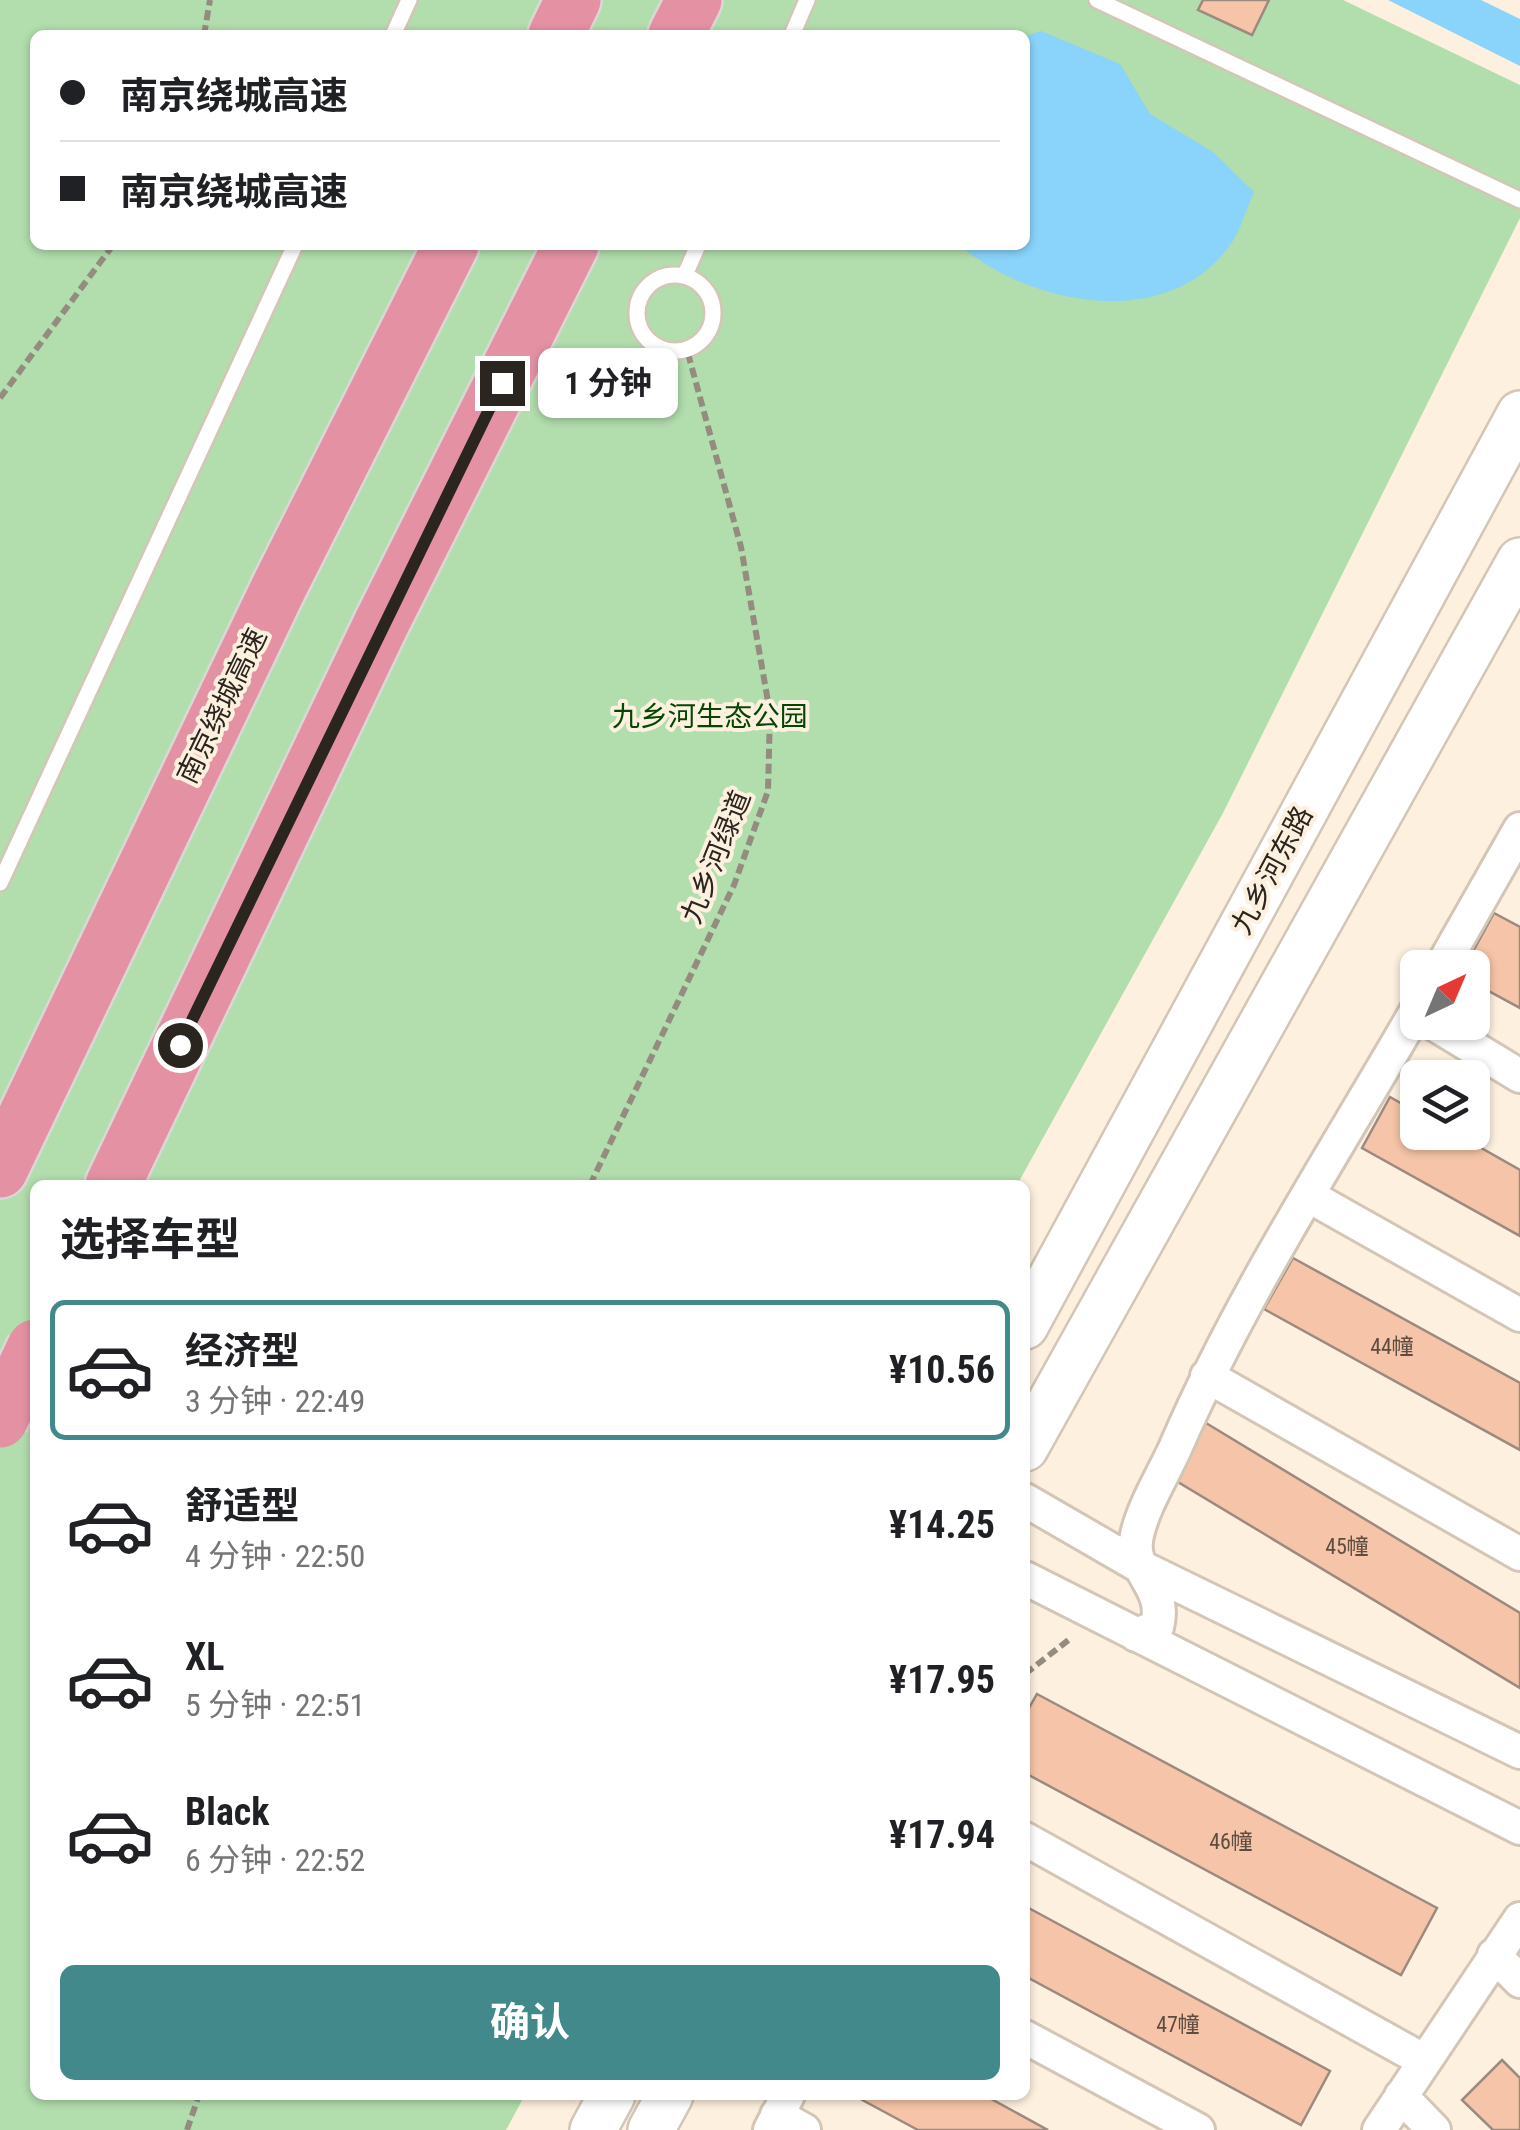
<!DOCTYPE html>
<html lang="zh">
<head>
<meta charset="utf-8">
<style>
	:root { --surface:#fff; --page:#f6f6f6; --text:#202124; --muted:#757577; --line:#e0e0e0; --accent:#41898a }
	body { margin:0; font-family:"Roboto Condensed","Noto Sans SC",sans-serif; background:var(--page); color:var(--text); height:100vh; display:flex; flex-direction:column; font-size:38px; white-space:nowrap }
	* { box-sizing:border-box; margin:0 }
	p { font-size:32px; color:var(--muted) }
	.icon { flex:none; width:55px; height:55px; fill:none; stroke:currentColor; stroke-width:2; stroke-linecap:round; stroke-linejoin:round }
	.map { position:relative; flex:1; overflow:hidden }
	.details { position:absolute; left:30px; top:1180px; width:1000px; height:920px; display:flex; flex-direction:column; background:var(--surface); border-radius:15px; box-shadow:0 2px 8px #0004 }
	.details>* { flex:none }
	.banner { position:absolute; left:30px; top:30px; width:1000px; height:220px; border-radius:15px; box-shadow:0 2px 8px #0004; display:grid; align-content:center; height:220px; padding:0 30px; background:var(--surface) }
	.needle { width:65px; rotate:44deg }
	.buttons { position:absolute; left:1400px; top:950px; display:grid; gap:20px }
	.buttons a { display:grid; place-items:center; width:90px; height:90px; border-radius:15px; background:var(--surface); box-shadow:0 2px 8px #0004; font-size:50px }
	.end { position:absolute; width:45px; height:45px; margin:-22px; border:12px solid #2a251f; background:#fff; box-shadow:0 0 0 5px #fff }
	.from { border-radius:50% }
	.bubble { position:absolute; height:70px; border-radius:15px; background:var(--surface); box-shadow:0 2px 8px #0004; font-size:32px; font-weight:700; line-height:70px; text-align:center }
	.banner b { display:flex; align-items:center; gap:35px; height:95px; font-size:38px }
	.banner b+b { border-top:2px solid var(--line) }
	.banner i { width:25px; height:25px; background:var(--text) }
	ul { padding:0; list-style:none }
	li { display:flex; align-items:center; gap:30px; height:140px; margin:0 20px 15px; padding:0 10px; border:5px solid transparent; border-radius:15px }
	li div { flex:1 }
	li b { display:block; font-size:38px }
	li em { font-style:normal; font-weight:700 }
	li.on { border-color:var(--accent) }
	li>.icon { width:90px; height:90px; stroke-width:1.5 }
	h2 { padding:0 30px; font-size:45px; line-height:120px }
	.action { display:flex; gap:20px; margin-top:auto; padding:20px 30px }
	.action a { flex:1; height:115px; border-radius:15px; background:var(--accent); color:#fff; font-size:40px; font-weight:700; line-height:115px; text-align:center }
	.map>svg:first-child { display:block }
	.green { fill:#b2ddad; fill-rule:evenodd }
	.water { fill:#8ad3fa }
	.building { fill:#f6c4a8; stroke:#9c8a80; stroke-width:2.5 }
	.lines { fill:none; stroke-linecap:round; stroke-linejoin:round }
	.lane-casing { stroke:#d3c6b6; stroke-width:20 }
	.street-casing { stroke:#d3c6b6; stroke-width:38 }
	.secondary-casing { stroke:#d3c6b6; stroke-width:50 }
	.highway-casing { stroke:#d9d8d7; stroke-width:60 }
	.path { stroke:#958c80; stroke-width:6; stroke-dasharray:10 5; stroke-linecap:butt }
	.lane { stroke:#fff; stroke-width:15 }
	.street { stroke:#fff; stroke-width:32 }
	.secondary { stroke:#fff; stroke-width:45 }
	.highway { stroke:#e492a3; stroke-width:55 }
	.highway-bridge-casing { stroke:#d9d8d7; stroke-width:60; stroke-linecap:butt }
	.highway-bridge { stroke:#e492a3; stroke-width:55 }
	.route { stroke:#2a251f; stroke-width:12 }
	.labels { text-anchor:middle; dominant-baseline:central; stroke-width:8; stroke-linejoin:round; paint-order:stroke }
	.number-label { font-size:22px; fill:#5d4d41 }
	.street-label { font-size:28px; fill:#2a251f; stroke:#fdf0df }
	.park-label { font-size:28px; fill:#034702; stroke:#fdf0df }
</style>
</head>
<body>
<div class="map">
<svg width="1520" height="2130" viewBox="0 0 1520 2130">
	<rect width="100%" height="100%" fill="#fdf0df"/>
	<!-- green -->
	<path class="green" d="M0 0H1343L1520 85V218L1223 813 1017 1185H35V2095H525L506 2130H0ZM35 35H1025V245H35Z"/>
	<!-- water -->
	<path class="water" d="M1388 0H1481L1520 19V66Z
		M1041 31 1120 64 1150 114 1213 152 1254 192C1246 209 1240 233 1228 248 1164 332 1030 305 959 245H1025V36Z"/>
	<!-- building -->
	<path class="building" d="M1203 0H1269L1252 35 1198 10Z
		M1494 913 1520 927V1008L1472 982V968H1464Z
		M1390 1097 1418 1113V1132H1453L1520 1170V1236L1362 1148Z
		M1293 1258 1520 1383V1450L1264 1309Z
		M1206 1423 1520 1613V1688L1173 1479Z
		M1037 1694 1437 1908 1401 1975 1025 1773V1715Z
		M1025 1906 1330 2071 1301 2125 1025 1976Z
		M1502 2060 1520 2078V2130H1493L1462 2100Z
		M853 2095H984L1048 2130H918Z"/>
	<g class="lines">
		<!-- lane casing -->
		<g class="lane-casing">
			<path id="lane" d="M1097 0 1520 200
				M393 35 409 0
				M792 35 807 0
				M637 313a38 38 0 1 1 76 0a38 38 0 1 1-76 0Z
				M685 275 698 245
				M0 883 295 245"/>
		</g>
		<!-- street casing -->
		<g class="street-casing">
			<path id="street" d="M1441 968 1520 829
				M1431 1022 1520 1076
				M1309 1196 1520 1315
				M1207 1376 1520 1554
				M1025 1500 1139 1566 1520 1752
				M1025 1578 1520 1828
				M1136 1635 1157 1627C1168 1585 1128 1573 1137 1535 1144 1504 1165 1472 1177 1444 1243 1292 1336 1151 1418 1008
				M1025 1839 1423 2060
				M1494 1955 1520 1981
				M1025 2037 1198 2130
				M1401 2096 1434 2130
				M777 2115 804 2130
				M770 2130 788 2095
				M1379 2130 1520 1919"/>
		</g>
		<!-- secondary casing -->
		<g class="secondary-casing">
			<path id="secondary" d="M1025 1326 1520 414
				M1025 1448 1520 561
				M593 2130 612 2095
				M651 2130 670 2095"/>
		</g>
		<!-- highway casing -->
		<g class="highway-casing">
			<path id="highway" d="M556 35 573 0
				M676 35 694 0
				M0 1170 279 587 451 245
				M113 1185 381 624 571 245"/>
		</g>
		<!-- path -->
		<path class="path" d="M204 35 210 0
			M0 398 113 245
			M590 1185 734 885 768 791 770 713 741 547 687 350
			M1025 1674 1071 1638
			M187 2130 199 2095"/>
		<!-- lane -->
		<use href="#lane" class="lane"/>
		<!-- street -->
		<use href="#street" class="street"/>
		<!-- secondary -->
		<use href="#secondary" class="secondary"/>
		<!-- highway -->
		<use href="#highway" class="highway"/>
		<!-- highway-bridge casing -->
		<g class="highway-bridge-casing">
			<path id="highway-bridge" d="M0 1420 35 1347"/>
		</g>
		<!-- highway-bridge -->
		<use href="#highway-bridge" class="highway-bridge"/>
	</g>
	<g class="lines">
		<!-- route -->
		<path class="route" d="M180 1045 502 383"/>
	</g>
	<g class="labels">
		<!-- number labels -->
		<g class="number-label">
			<text x="1392" y="1346">44幢</text>
			<text x="1347" y="1546">45幢</text>
			<text x="1231" y="1841">46幢</text>
			<text x="1178" y="2024">47幢</text>
		</g>
		<!-- street labels -->
		<g class="street-label">
			<text transform="translate(222 706) rotate(-64)">南京绕城高速</text>
			<text transform="translate(716 857) rotate(-68)">九乡河绿道</text>
			<text transform="translate(1272 870) rotate(-62)">九乡河东路</text>
		</g>
		<!-- park labels -->
		<g class="park-label">
			<text x="710" y="716">九乡河生态公园</text>
		</g>
	</g>
</svg>
<div class="buttons">
<a><svg class="needle" viewBox="-14 -14 28 28"><path d="M0-13l5 13h-10z" fill="#e53935"/><path d="M0 13l5-13h-10z" fill="#757577"/></svg></a>
<a><svg class="icon" aria-label="layers" viewBox="0 0 24 24"><path d="M12 4l9 5-9 5-9-5zM3 14l9 5 9-5"/></svg></a>
</div>
<i class="end from" style="left:180px;top:1045px"></i>
<i class="end" style="left:502px;top:383px"></i>
<div class="bubble" style="left:538px;top:348px;width:140px">1 分钟</div>
<div class="banner">
<b><i class="from"></i>南京绕城高速</b>
<b><i></i>南京绕城高速</b>
</div>
<section class="details">
<h2>选择车型</h2>
<ul>
<li class="on"><svg class="icon" aria-label="car" viewBox="0 0 24 24"><path d="M5 17H2v-5l4-1 3-4h7l3 4 3 1v5h-3M9 17h6M6 11h13"/><circle cx="7" cy="17" r="2"/><circle cx="17" cy="17" r="2"/></svg><div><b>经济型</b><p>3 分钟 · 22:49</p></div><em>¥10.56</em></li>
<li><svg class="icon" aria-label="car" viewBox="0 0 24 24"><path d="M5 17H2v-5l4-1 3-4h7l3 4 3 1v5h-3M9 17h6M6 11h13"/><circle cx="7" cy="17" r="2"/><circle cx="17" cy="17" r="2"/></svg><div><b>舒适型</b><p>4 分钟 · 22:50</p></div><em>¥14.25</em></li>
<li><svg class="icon" aria-label="car" viewBox="0 0 24 24"><path d="M5 17H2v-5l4-1 3-4h7l3 4 3 1v5h-3M9 17h6M6 11h13"/><circle cx="7" cy="17" r="2"/><circle cx="17" cy="17" r="2"/></svg><div><b>XL</b><p>5 分钟 · 22:51</p></div><em>¥17.95</em></li>
<li><svg class="icon" aria-label="car" viewBox="0 0 24 24"><path d="M5 17H2v-5l4-1 3-4h7l3 4 3 1v5h-3M9 17h6M6 11h13"/><circle cx="7" cy="17" r="2"/><circle cx="17" cy="17" r="2"/></svg><div><b>Black</b><p>6 分钟 · 22:52</p></div><em>¥17.94</em></li>
</ul>
<div class="action"><a>确认</a></div>
</section>
</div>
</body>
</html>
